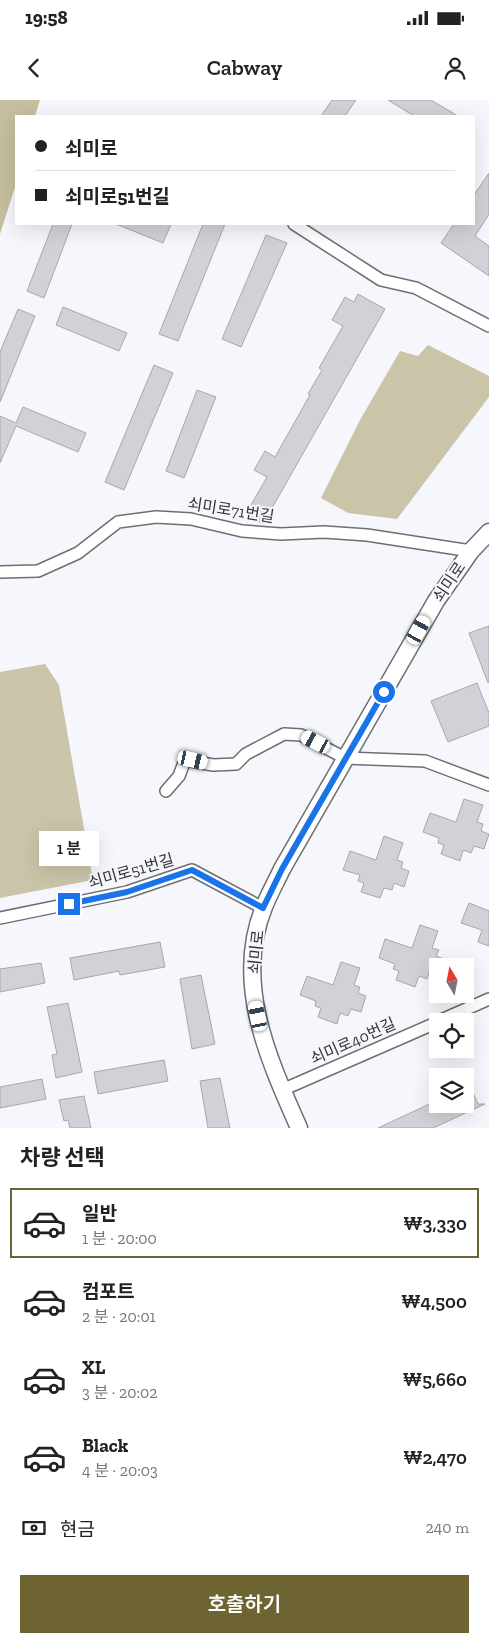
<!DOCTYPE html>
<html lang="ko">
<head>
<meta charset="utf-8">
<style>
	:root { --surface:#fff; --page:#f2f2f2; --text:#222; --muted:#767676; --line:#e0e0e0; --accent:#6e6431 }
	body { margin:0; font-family:"Zilla Slab","Noto Sans KR",serif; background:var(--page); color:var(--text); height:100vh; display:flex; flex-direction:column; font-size:19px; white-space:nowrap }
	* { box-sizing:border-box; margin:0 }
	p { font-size:16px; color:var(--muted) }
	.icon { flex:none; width:28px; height:28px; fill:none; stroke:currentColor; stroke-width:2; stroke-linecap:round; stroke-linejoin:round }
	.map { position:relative; height:1028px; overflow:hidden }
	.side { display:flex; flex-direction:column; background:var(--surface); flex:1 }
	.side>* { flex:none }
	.banner { position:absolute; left:15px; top:15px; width:460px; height:110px; border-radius:0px; box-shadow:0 5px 20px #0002; display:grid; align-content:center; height:110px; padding:0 20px; background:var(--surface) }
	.needle { width:32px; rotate:350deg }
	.tools { position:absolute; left:429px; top:858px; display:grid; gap:10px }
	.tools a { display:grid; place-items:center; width:45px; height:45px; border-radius:0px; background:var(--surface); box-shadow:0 5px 20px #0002; font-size:25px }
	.end { position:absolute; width:22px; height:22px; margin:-11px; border:6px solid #1a73e8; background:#fff; box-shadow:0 0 0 2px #fff }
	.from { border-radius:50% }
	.bubble { position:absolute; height:35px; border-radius:0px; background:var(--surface); box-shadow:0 5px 20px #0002; font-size:16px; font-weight:600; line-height:35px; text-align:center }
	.car { position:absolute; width:15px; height:30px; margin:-15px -8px; border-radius:6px; box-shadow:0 0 4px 1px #0007; background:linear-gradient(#fff 24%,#345 0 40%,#fff 0 76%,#345 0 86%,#fff 0) }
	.banner b { display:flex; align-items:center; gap:18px; height:48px; font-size:19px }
	.banner b+b { border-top:1px solid var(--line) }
	.banner i { width:12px; height:12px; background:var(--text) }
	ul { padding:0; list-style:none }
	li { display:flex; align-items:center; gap:15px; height:70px; margin:0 10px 8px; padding:0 10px; border:2px solid transparent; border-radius:0px }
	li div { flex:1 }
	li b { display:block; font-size:19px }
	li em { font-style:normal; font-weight:600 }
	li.current { border-color:var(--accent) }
	li>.icon { width:45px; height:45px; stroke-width:1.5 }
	h2 { padding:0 20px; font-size:22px; line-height:60px }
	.pay { display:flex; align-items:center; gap:12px; height:55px; padding:0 20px; font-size:19px }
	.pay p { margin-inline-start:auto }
	.primary-button { display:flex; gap:10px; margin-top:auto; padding:10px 20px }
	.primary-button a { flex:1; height:58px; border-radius:0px; background:var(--accent); color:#fff; font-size:20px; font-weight:600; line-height:58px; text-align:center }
	.status { display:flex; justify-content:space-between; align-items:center; height:35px; padding:0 25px; background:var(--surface); direction:ltr }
	.status svg { height:14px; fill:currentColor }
	header { display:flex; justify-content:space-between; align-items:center; height:65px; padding:0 20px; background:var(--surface); font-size:22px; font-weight:600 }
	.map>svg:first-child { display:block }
	.green { fill:#cac5a9 }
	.forest { fill:#c5bfa0 }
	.building { fill:#d1d2d7; stroke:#a6a8ac }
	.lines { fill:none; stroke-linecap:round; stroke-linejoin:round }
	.minor-casing { stroke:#6e6f73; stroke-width:14 }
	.secondary-casing { stroke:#6e6f73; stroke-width:19 }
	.minor { stroke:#fff; stroke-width:11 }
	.secondary { stroke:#fff; stroke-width:16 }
	.route { stroke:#1a73e8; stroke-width:6 }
	.labels { text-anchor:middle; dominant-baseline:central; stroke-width:4; stroke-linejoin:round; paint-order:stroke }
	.street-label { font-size:16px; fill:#343536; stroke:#f5f7fc }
</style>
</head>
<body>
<div class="status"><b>19:58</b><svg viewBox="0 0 49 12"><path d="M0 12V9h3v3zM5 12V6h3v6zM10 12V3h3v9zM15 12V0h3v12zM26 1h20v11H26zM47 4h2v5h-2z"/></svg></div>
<header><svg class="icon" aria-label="back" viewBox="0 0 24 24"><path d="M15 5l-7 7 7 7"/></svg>Cabway<svg class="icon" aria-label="person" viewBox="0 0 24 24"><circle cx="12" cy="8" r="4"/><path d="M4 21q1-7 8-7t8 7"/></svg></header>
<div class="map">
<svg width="489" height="1028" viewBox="0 0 489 1028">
	<rect width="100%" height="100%" fill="#f5f7fc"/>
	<!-- green -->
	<path class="green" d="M428 245 489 276V297L397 419 348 413 321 398 360 320 400 251 418 256Z
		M45 564 59 585 93 780 0 798V572Z"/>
	<!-- forest -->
	<path class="forest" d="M0 0H40L35 16H16V84L0 134Z"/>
	<!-- building -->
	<path class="building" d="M332 0H356L345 16H321Z
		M388 0H431L458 16H414Z
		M489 73V114L475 136 489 146V176L441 143 454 124H474V95Z
		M53 124H72L44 198 27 191Z
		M116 124H171L163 143Z
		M203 124H225L178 241 159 234Z
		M266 135 287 143 241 247 222 239Z
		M358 194 385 209 263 424 246 414 267 377 254 370 265 351 275 357 310 295 308 294 322 270 319 268 343 226 332 220 345 197 354 202Z
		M63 207 127 233 119 251 56 225Z
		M18 209 35 216 0 302V252Z
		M154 265 173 273 124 390 105 382Z
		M197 290 216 297 184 378 166 371Z
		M23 307 86 333 78 352 16 326 0 363V316L16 323Z
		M489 526V582L488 583 469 533Z
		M477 583 489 613V626L448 642 431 601Z
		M464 699 483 705 477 722 483 724 481 731 489 734 484 749 474 746 471 753 463 750 460 761 441 754 444 745 438 743 439 738 423 732 430 713 456 722Z
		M384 736 403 743 397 760 403 762 401 768 409 771 404 787 394 783 392 790 384 788 380 798 361 792 364 783 358 781 360 775 343 770 350 751 376 760Z
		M469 803 489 811V846L478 842 482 830 461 823Z
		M420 825 438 831 432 848 439 850 436 856 460 865 438 866V874L429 872 427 879 419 876 415 887 396 880 399 871 393 869 395 864 379 858 385 839 412 848Z
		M160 842 165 867 120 875 119 871 74 880 70 858Z
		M341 862 360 868 354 885 360 887 358 893 366 896 361 912 351 909 348 916 340 913 337 924 318 917 321 908 315 906 316 901 300 895 307 876 333 885Z
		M41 863 45 883 0 892V869Z
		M201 875 215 944 192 949 180 879Z
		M68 903 82 972 56 978 52 955 57 954 47 907Z
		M164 960 168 981 98 994 94 972Z
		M465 975 478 1004H485L433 1028H378L438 1000V1004H465Z
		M220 978 230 1028H208L200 981Z
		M42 979 46 999 0 1008V987Z
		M84 996 91 1028H70L68 1020 64 1021 59 1000Z"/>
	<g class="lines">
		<!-- minor casing -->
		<g class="minor-casing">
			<path id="minor" d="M294 124 381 180 416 188 489 226
				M0 472 38 471 78 453 118 422 156 417 191 419 242 431 281 434 324 432 367 435 471 451
				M166 691 179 676 185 660 213 665 236 664 246 654 284 634 301 635 345 658 425 661 489 685
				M0 818 127 792 192 770 263 808
				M439 921 489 899
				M282 990 438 922"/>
		</g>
		<!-- secondary casing -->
		<g class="secondary-casing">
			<path id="secondary" d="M299 1028C269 960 233 883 264 807 269 794 276 782 282 769L436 501 471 451 489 432"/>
		</g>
		<!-- minor -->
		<use href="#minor" class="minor"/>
		<!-- secondary -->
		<use href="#secondary" class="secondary"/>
	</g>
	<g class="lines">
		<!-- route -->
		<path class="route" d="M69 804 127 792 192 770 263 808 282 769 384 592"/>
	</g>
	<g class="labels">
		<!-- street labels -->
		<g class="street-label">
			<text transform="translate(231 410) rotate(9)">쇠미로71번길</text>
			<text transform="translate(449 482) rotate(-56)">쇠미로</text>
			<text transform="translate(131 771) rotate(-16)">쇠미로51번길</text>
			<text transform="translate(256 852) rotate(-84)">쇠미로</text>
			<text transform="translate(353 941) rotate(-24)">쇠미로40번길</text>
		</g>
	</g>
</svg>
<div class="tools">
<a><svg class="needle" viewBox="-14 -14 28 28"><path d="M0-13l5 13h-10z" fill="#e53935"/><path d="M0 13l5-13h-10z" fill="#767676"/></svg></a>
<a><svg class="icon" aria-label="locate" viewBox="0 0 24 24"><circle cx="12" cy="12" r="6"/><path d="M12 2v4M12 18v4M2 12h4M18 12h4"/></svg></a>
<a><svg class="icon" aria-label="layers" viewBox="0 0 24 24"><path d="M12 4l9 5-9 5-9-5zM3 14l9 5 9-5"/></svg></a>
</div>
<i class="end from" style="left:384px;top:592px"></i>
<i class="end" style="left:69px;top:804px"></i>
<div class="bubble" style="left:39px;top:731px;width:60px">1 분</div>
<i class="car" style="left:419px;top:530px;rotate:29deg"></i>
<i class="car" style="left:316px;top:642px;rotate:298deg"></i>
<i class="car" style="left:193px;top:660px;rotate:103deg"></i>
<i class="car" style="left:258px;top:916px;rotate:349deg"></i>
<div class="banner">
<b><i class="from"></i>쇠미로</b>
<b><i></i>쇠미로51번길</b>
</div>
</div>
<section class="side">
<h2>차량 선택</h2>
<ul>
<li class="current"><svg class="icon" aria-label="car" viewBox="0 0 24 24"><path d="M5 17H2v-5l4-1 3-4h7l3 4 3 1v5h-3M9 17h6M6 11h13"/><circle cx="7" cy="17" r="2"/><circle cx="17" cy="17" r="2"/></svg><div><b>일반</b><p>1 분 · 20:00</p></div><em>₩3,330</em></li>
<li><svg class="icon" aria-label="car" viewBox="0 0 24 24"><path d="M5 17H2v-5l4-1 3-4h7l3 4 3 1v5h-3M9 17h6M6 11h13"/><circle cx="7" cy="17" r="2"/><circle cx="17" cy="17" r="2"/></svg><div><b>컴포트</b><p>2 분 · 20:01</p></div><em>₩4,500</em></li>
<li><svg class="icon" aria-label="car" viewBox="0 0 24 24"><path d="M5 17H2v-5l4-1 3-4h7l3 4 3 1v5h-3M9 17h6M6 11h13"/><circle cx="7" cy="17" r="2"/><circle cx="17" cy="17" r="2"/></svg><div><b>XL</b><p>3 분 · 20:02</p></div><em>₩5,660</em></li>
<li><svg class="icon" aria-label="car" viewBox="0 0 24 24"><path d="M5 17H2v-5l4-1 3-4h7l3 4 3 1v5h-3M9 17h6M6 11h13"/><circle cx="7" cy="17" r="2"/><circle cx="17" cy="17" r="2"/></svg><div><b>Black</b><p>4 분 · 20:03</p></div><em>₩2,470</em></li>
</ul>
<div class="pay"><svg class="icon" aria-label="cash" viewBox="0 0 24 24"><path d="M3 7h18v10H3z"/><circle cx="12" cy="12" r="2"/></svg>현금<p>240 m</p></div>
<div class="primary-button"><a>호출하기</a></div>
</section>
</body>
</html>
